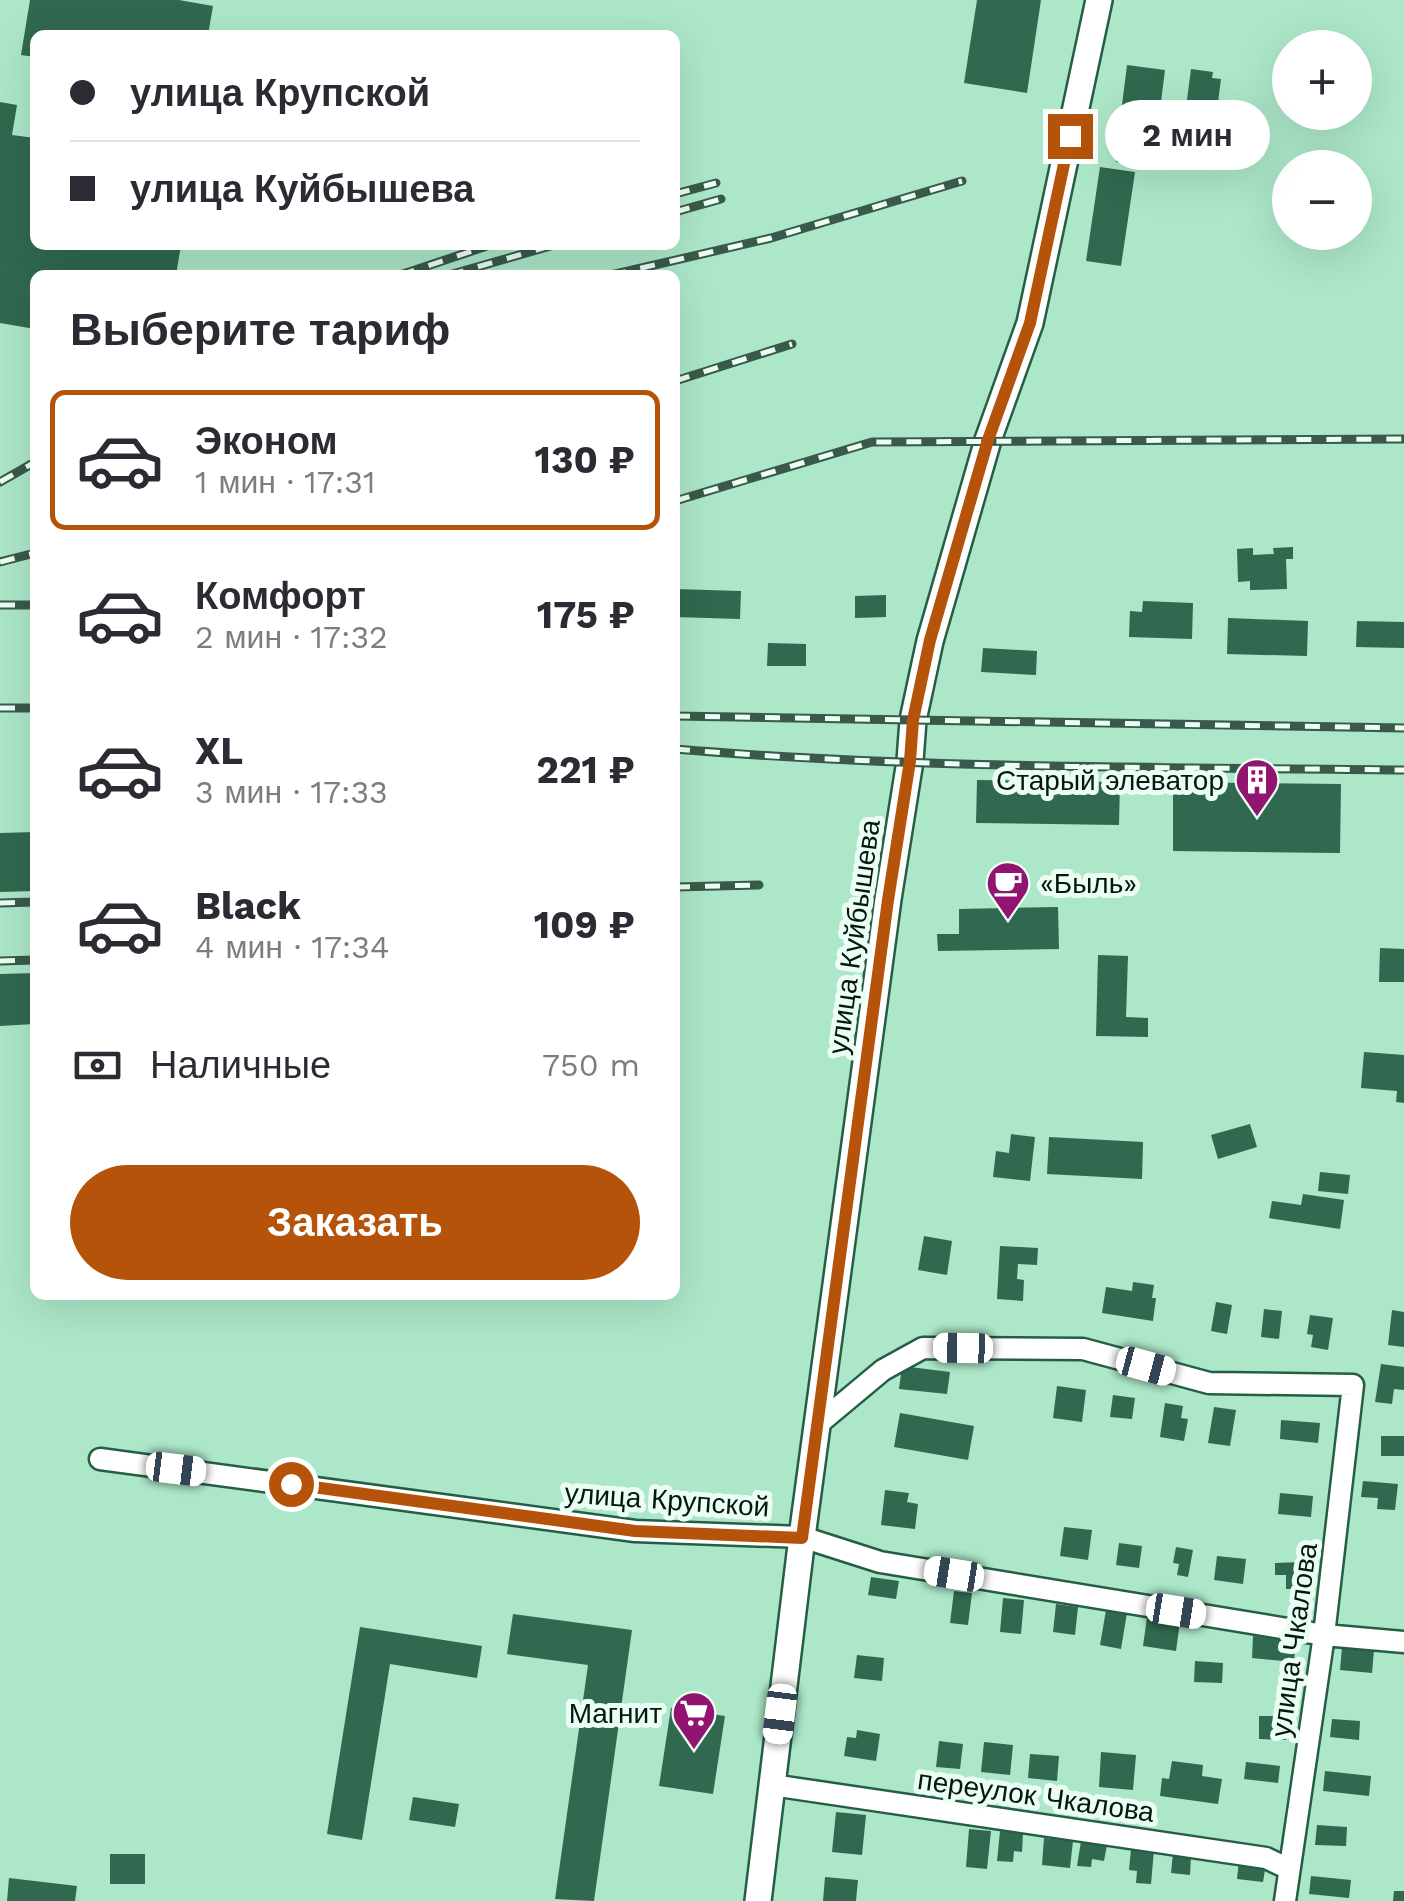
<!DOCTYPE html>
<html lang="ru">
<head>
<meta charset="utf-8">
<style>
	:root { --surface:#fff; --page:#f7f7f7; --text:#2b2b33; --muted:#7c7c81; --line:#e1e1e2; --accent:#b45309 }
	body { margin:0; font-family:"Work Sans",sans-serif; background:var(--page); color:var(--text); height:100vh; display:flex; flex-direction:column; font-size:38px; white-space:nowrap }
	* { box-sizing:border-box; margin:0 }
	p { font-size:32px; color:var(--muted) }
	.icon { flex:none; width:55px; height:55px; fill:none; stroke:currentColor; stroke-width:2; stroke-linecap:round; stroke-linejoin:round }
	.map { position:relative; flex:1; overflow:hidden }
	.drawer { position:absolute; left:30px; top:270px; width:650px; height:1030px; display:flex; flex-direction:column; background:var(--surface); border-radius:15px; box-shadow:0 10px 40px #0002 }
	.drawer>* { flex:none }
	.top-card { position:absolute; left:30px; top:30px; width:650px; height:220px; border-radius:15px; box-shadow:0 10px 40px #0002; display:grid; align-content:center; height:220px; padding:0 40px; background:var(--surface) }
	.buttons { position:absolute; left:1272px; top:30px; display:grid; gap:20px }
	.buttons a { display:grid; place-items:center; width:100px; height:100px; border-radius:50%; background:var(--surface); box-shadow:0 10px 40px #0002; font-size:50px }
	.end { position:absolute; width:45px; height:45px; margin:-22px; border:12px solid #b45309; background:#fff; box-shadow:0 0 0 5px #fff }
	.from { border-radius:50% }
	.bubble { position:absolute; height:70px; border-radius:35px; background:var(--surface); box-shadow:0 10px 40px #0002; font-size:32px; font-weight:700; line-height:70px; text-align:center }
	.car { position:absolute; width:30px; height:60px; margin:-30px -15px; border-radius:12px; box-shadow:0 0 8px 2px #0007; background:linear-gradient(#fff 24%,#345 0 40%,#fff 0 76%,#345 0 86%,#fff 0) }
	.top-card b { display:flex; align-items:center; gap:35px; height:95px; font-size:38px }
	.top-card b+b { border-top:2px solid var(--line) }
	.top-card i { width:25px; height:25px; background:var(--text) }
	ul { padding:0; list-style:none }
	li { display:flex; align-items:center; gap:30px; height:140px; margin:0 20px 15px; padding:0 20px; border:5px solid transparent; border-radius:15px }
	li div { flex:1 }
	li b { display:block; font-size:38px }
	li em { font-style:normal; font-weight:700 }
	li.selected { border-color:var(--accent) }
	li>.icon { width:90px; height:90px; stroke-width:1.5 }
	h2 { padding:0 40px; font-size:45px; line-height:120px }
	.pay { display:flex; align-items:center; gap:25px; height:110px; padding:0 40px; font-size:38px }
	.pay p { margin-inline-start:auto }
	.cta { display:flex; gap:20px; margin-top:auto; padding:20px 40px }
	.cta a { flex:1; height:115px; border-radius:60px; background:var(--accent); color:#fff; font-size:40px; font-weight:700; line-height:115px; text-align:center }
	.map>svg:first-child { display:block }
	.building { fill:#30694f }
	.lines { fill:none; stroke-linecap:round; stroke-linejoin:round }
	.minor-casing { stroke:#255e45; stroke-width:25 }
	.tertiary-casing { stroke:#255e45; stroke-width:30 }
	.minor { stroke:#fff; stroke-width:20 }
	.tertiary { stroke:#fff; stroke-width:25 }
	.rail-casing { stroke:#395a4a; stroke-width:9 }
	.rail { stroke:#ecfef4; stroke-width:5; stroke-dasharray:15; stroke-linecap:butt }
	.route { stroke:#b45309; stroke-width:12 }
	.labels { text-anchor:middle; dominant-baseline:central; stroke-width:10; stroke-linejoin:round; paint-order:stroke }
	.poi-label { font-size:28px; fill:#03190f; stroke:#ecfef4; text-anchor:end }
	.street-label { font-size:28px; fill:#03190f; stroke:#ecfef4 }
</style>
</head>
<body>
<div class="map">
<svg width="1404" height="1901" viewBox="0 0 1404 1901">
	<rect width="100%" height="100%" fill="#ace7c9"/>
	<!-- building -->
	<path class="building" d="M30 0H179L213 6 208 35H35V57L21 55Z
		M977 0H1041L1027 93 964 83Z
		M1127 65 1165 70 1159 118 1121 113Z
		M1191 69 1213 72 1212 78 1221 79 1216 118 1185 115Z
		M0 102 17 105 12 135 35 138V245H181L176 275H35V329L0 323Z
		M1120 124 1155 128 1152 149 1142 148 1140 165 1116 162Z
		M1100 167 1135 172 1121 266 1086 261Z
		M1293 547V559H1286L1287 589 1250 590V581L1238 582 1237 549 1253 548V555L1274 554 1273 548Z
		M675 589 741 591 740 619 675 617Z
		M886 595V617L855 618V596Z
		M1143 601 1193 603 1192 639 1129 637 1130 611 1142 612Z
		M1228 618 1308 621 1307 656 1227 654Z
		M1357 621 1404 622V648L1356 647Z
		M768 643 806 644V666H767Z
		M983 648 1037 651 1036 675 981 672Z
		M977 780 1120 782 1119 825 976 823Z
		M1173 782 1341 784 1340 853 1173 851Z
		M35 832V891L0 892V833Z
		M1058 907 1059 949 938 951 937 934H959V909Z
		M1380 948 1404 949V982H1379Z
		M1098 955 1128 956 1126 1017 1148 1018V1037L1096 1036Z
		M35 973V1024L0 1026V974Z
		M1364 1052 1404 1055V1103L1396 1102 1397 1091 1361 1088Z
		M1250 1124 1257 1147 1218 1159 1211 1135Z
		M1011 1134 1035 1137 1030 1181 993 1177 996 1151 1009 1153Z
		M1049 1137 1143 1142 1142 1179 1047 1174Z
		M1320 1172 1350 1175 1348 1194 1318 1191Z
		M1303 1194 1344 1200 1340 1229 1269 1218 1272 1201 1301 1205Z
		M924 1236 952 1241 947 1275 918 1270Z
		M1000 1246 1038 1248 1037 1265 1018 1264 1017 1279 1024 1280 1023 1301 997 1299Z
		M1133 1282 1154 1285 1152 1298H1156L1153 1321 1102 1313 1106 1287 1132 1291Z
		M1216 1302 1232 1305 1227 1334 1211 1331Z
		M1264 1309 1282 1311 1279 1339 1261 1337Z
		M1392 1310 1404 1312V1347L1388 1345Z
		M1310 1315 1333 1318 1328 1350 1311 1347 1313 1335 1307 1334Z
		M1381 1364 1404 1367V1390L1394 1389 1392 1404 1375 1402Z
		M902 1366 950 1372 947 1394 899 1389Z
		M1057 1386 1086 1390 1082 1422 1053 1418Z
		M1113 1395 1135 1398 1132 1419 1110 1417Z
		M1165 1403 1183 1406 1181 1418 1188 1419 1184 1441 1160 1437Z
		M1214 1407 1236 1410 1230 1446 1208 1443Z
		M900 1413 974 1426 968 1460 894 1447Z
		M1281 1420 1320 1423 1318 1443 1280 1439Z
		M1381 1436H1404V1456H1381Z
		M1363 1481 1398 1484 1395 1510 1377 1509 1378 1498 1361 1497Z
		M885 1490 909 1493 907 1502 918 1504 915 1529 881 1525Z
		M1280 1493 1313 1496 1311 1517 1278 1514Z
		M1064 1527 1092 1530 1088 1560 1060 1556Z
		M1119 1543 1142 1546 1139 1568 1116 1565Z
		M1176 1547 1193 1550 1188 1577 1177 1575 1179 1564 1173 1563Z
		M1217 1556 1246 1559 1243 1584 1214 1580Z
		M1302 1562V1589H1286V1575H1275V1563Z
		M871 1577 899 1581 896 1599 868 1595Z
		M954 1591 972 1593 968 1625 950 1623Z
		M1003 1598 1024 1600 1021 1634 1000 1632Z
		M1056 1604 1078 1607 1075 1635 1053 1632Z
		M1106 1610 1127 1613 1121 1649 1100 1645Z
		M513 1614 632 1630 594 1901 555 1899 588 1665 507 1654Z
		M1147 1617 1180 1622 1176 1651 1143 1646Z
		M360 1627 482 1646 477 1678 390 1664 362 1840 327 1834Z
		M1253 1636 1296 1640 1294 1662 1252 1658Z
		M1342 1647 1374 1650 1372 1673 1340 1670Z
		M857 1655 884 1658 882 1681 854 1678Z
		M1195 1661 1223 1663 1222 1683 1194 1682Z
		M671 1708 725 1716 713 1794 659 1786Z
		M1259 1716H1286V1740L1259 1739Z
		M1332 1719 1360 1721 1359 1740 1330 1737Z
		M857 1730 880 1734 876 1761 844 1756 847 1737 856 1738Z
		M939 1741 963 1744 960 1769 936 1767Z
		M984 1742 1013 1745 1010 1775 981 1772Z
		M1101 1752 1136 1755 1133 1790 1099 1787Z
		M1030 1754 1059 1756 1057 1781 1028 1778Z
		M1172 1761 1203 1765 1202 1776 1222 1779 1218 1804 1160 1796 1162 1778 1169 1779Z
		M1246 1762 1280 1766 1278 1783 1244 1779Z
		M1325 1771 1371 1776 1369 1796 1323 1791Z
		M413 1797 459 1804 455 1827 409 1820Z
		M836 1812 866 1815 862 1855 832 1852Z
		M1317 1825 1347 1827 1346 1846 1315 1845Z
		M969 1829 991 1831 987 1869 966 1867Z
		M1000 1831 1023 1833 1022 1852 1014 1851 1013 1862 997 1861Z
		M1044 1838 1073 1841 1070 1868 1042 1865Z
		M1081 1841 1107 1845 1104 1861 1092 1859 1091 1867 1077 1866Z
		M1131 1849 1154 1850 1151 1884 1136 1883 1137 1871 1129 1870Z
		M1173 1853 1191 1855 1190 1875 1171 1873Z
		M110 1854H145V1884H110Z
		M1239 1860 1266 1864 1263 1882 1237 1879Z
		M1311 1876 1351 1880 1349 1898 1309 1894Z
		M825 1877 858 1880 856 1901H823Z
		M9 1878 77 1886 75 1901H7Z
		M1394 1891H1404V1901H1393Z"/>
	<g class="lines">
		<!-- minor casing -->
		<g class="minor-casing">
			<path id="minor" d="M817 1425 883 1370 923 1348 1083 1349 1209 1383 1353 1385 1324 1635 1285 1901
				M100 1459 635 1531 802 1537 880 1562 1324 1635 1404 1642
				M772 1785 1266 1858 1289 1869"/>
		</g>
		<!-- tertiary casing -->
		<g class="tertiary-casing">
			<path id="tertiary" d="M758 1901 802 1537 888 899 910 761 913 720 930 641 988 440 1030 323 1099 0"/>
		</g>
		<!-- minor -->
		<use href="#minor" class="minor"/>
		<!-- tertiary -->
		<use href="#tertiary" class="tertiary"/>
		<!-- rail casing -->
		<g class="rail-casing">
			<path id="rail" d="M675 194 716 183
				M675 212 721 199
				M400 275 490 245
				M449 275 554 245
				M611 275 771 238 962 181
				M675 381 792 344
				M0 482 35 462
				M675 501 872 442 1404 439
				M0 562 35 553
				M0 605H35
				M0 708H35
				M675 716 1404 728
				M675 749C915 769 1163 767 1404 770
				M675 887 759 885
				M0 903 35 902
				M0 961 35 960"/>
		</g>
		<!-- rail -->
		<use href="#rail" class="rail"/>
	</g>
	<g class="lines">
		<!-- route -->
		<path class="route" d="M291 1484 635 1531 802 1538 888 900 910 761 913 720 930 640 988 440 1030 323 1070 136"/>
	</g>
	<!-- icons -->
	<defs>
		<g id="building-pin" transform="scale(2.25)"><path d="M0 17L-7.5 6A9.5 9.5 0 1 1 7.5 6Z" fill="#911471" stroke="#ecfef4"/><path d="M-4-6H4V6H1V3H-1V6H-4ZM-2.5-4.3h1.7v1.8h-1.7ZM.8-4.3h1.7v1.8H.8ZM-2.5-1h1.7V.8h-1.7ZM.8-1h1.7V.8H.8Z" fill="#fff"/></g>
		<g id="cafe-pin" transform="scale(2.25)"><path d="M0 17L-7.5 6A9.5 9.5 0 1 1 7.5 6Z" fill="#911471" stroke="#ecfef4"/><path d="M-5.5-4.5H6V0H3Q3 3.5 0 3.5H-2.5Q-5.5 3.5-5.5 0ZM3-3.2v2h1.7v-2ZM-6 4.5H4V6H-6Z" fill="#fff"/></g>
		<g id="supermarket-pin" transform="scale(2.25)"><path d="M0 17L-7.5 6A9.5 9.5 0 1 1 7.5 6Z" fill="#911471" stroke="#ecfef4"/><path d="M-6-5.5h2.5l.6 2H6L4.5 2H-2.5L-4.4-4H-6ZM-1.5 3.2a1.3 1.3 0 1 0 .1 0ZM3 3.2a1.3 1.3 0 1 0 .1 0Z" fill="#fff"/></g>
	</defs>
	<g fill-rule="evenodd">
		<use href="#building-pin" x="1257" y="780"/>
		<use href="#cafe-pin" x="1008" y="883"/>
		<use href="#supermarket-pin" x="694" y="1713"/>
	</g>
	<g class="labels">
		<!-- poi labels -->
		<g class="poi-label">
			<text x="1224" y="780">Старый элеватор</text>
			<text x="1040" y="883" text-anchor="start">«Быль»</text>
			<text x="662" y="1713">Магнит</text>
		</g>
		<!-- street labels -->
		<g class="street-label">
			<text transform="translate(854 937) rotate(-82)">улица Куйбышева</text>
			<text transform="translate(667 1500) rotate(4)">улица Крупской</text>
			<text transform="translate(1294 1640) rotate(-82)">улица Чкалова</text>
			<text transform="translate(1036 1796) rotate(8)">переулок Чкалова</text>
		</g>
	</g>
</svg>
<div class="buttons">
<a>+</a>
<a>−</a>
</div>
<i class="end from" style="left:291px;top:1484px"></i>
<i class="end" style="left:1070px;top:136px"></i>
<div class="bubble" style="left:1105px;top:100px;width:165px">2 мин</div>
<i class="car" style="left:963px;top:1348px;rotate:271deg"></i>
<i class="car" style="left:1146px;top:1366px;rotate:105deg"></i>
<i class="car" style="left:176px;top:1469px;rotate:97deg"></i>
<i class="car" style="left:954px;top:1574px;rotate:279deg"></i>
<i class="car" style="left:1176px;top:1611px;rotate:99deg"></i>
<i class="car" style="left:780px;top:1714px;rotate:187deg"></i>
<div class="top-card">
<b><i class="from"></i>улица Крупской</b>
<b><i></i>улица Куйбышева</b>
</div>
<section class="drawer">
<h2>Выберите тариф</h2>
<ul>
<li class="selected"><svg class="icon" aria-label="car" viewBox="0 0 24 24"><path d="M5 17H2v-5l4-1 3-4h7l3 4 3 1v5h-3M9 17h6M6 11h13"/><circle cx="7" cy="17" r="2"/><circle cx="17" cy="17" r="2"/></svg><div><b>Эконом</b><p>1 мин · 17:31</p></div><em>130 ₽</em></li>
<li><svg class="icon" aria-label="car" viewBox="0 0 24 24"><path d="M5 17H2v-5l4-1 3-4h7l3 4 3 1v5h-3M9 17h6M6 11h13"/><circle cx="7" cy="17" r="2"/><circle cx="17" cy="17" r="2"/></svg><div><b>Комфорт</b><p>2 мин · 17:32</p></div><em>175 ₽</em></li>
<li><svg class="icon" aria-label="car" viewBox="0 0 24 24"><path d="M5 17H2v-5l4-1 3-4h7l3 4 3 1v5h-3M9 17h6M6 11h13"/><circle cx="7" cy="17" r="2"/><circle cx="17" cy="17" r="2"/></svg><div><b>XL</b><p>3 мин · 17:33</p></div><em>221 ₽</em></li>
<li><svg class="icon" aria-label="car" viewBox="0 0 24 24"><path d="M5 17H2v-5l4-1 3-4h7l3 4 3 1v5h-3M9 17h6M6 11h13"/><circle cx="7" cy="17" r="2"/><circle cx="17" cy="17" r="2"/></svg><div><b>Black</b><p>4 мин · 17:34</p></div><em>109 ₽</em></li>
</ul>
<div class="pay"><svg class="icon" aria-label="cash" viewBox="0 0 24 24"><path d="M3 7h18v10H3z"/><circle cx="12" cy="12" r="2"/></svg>Наличные<p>750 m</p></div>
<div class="cta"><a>Заказать</a></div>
</section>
</div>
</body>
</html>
